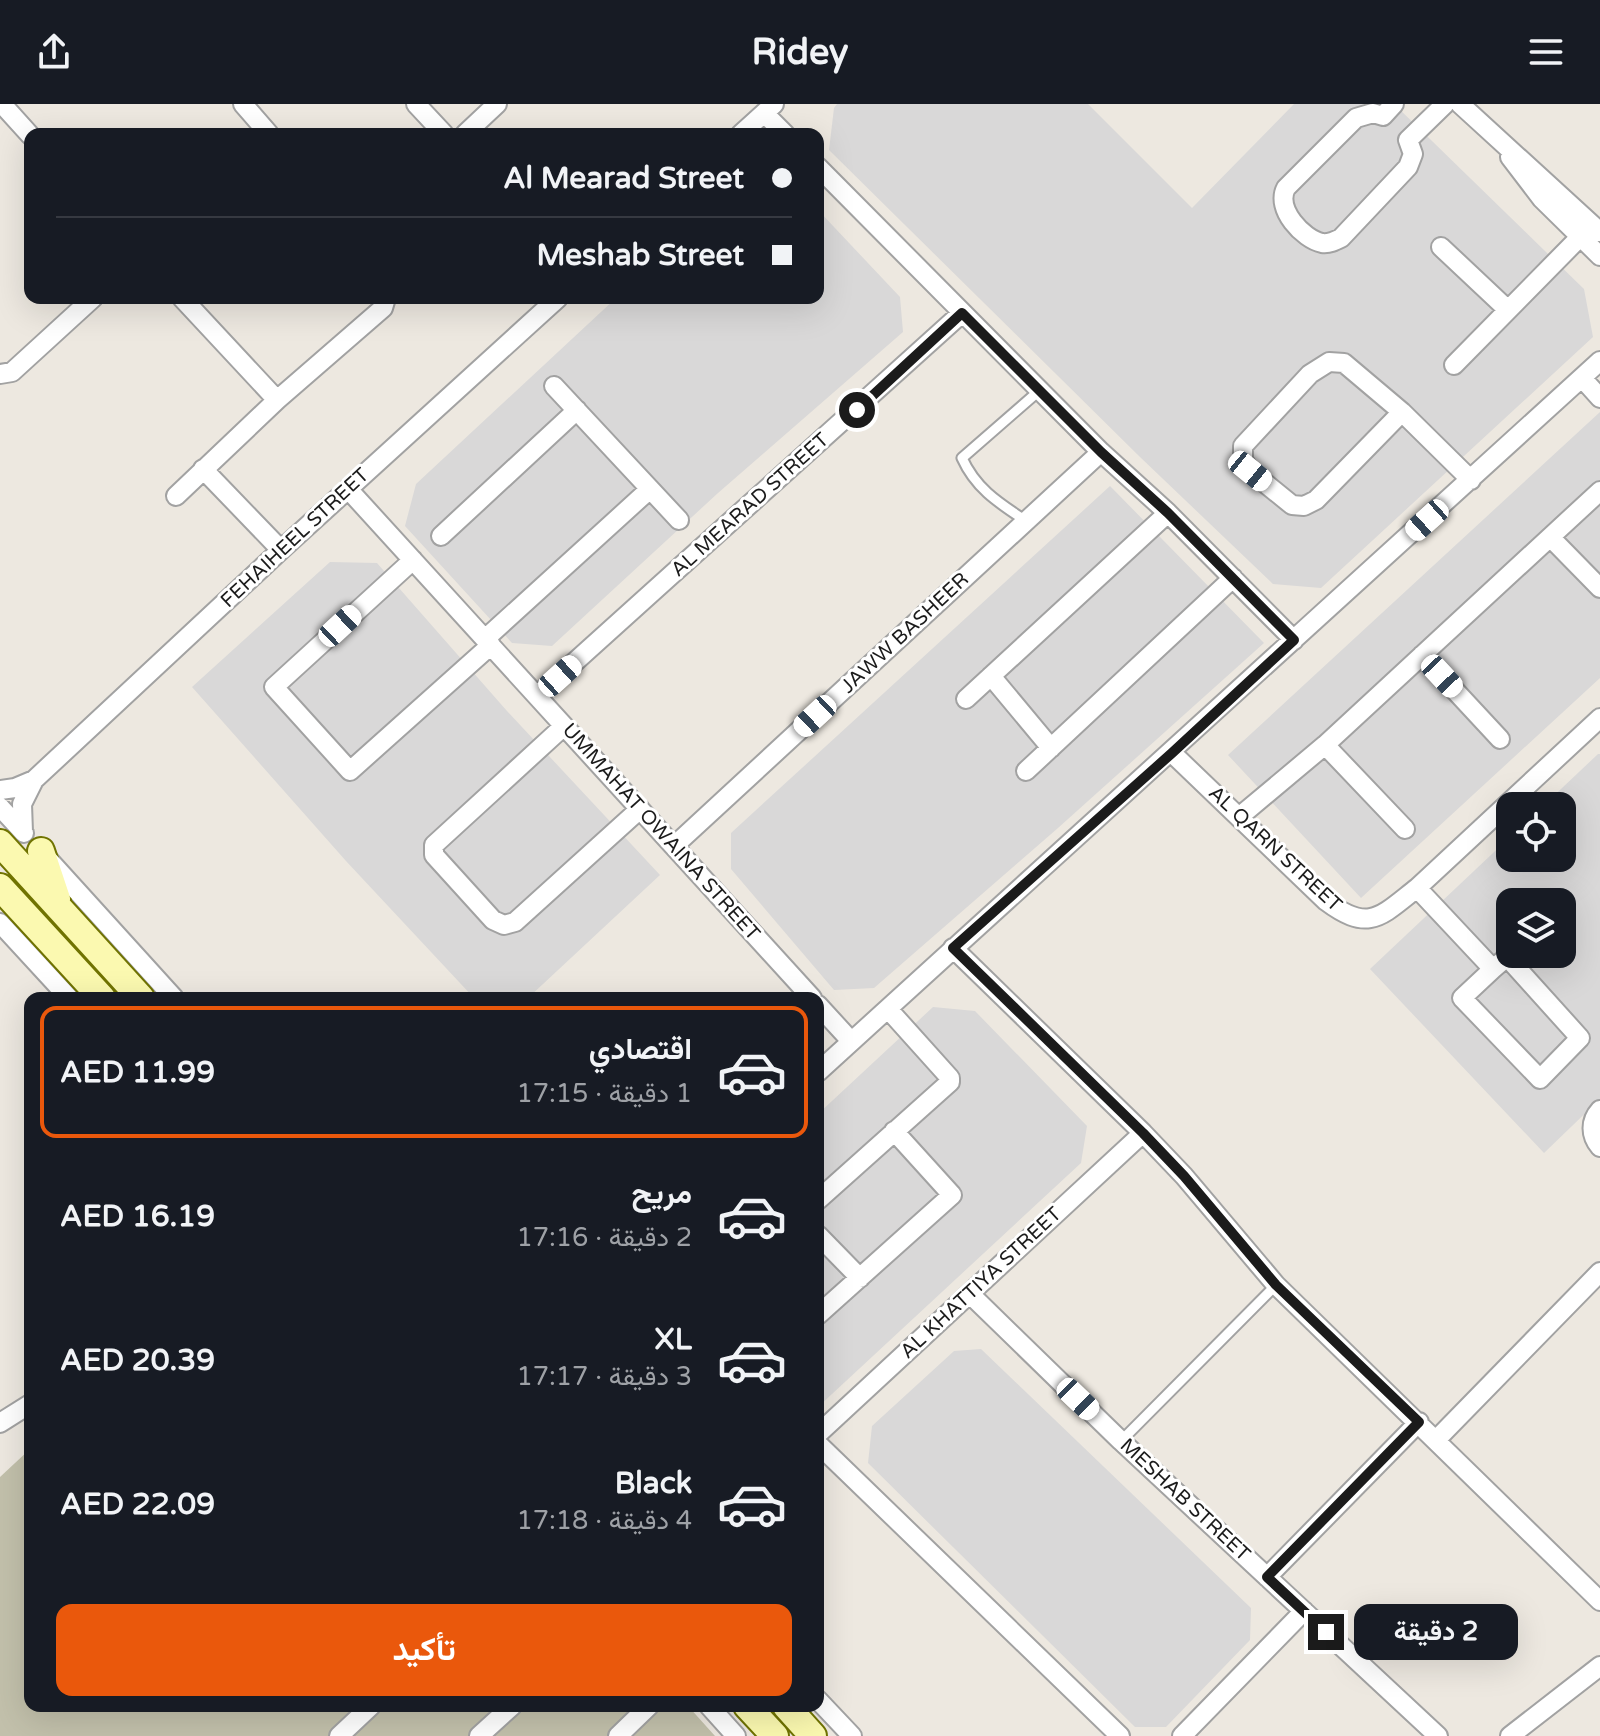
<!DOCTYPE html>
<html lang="ar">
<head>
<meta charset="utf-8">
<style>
	:root { --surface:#171b24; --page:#242831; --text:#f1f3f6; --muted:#9ea1a6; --line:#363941; --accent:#ea580c }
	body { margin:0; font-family:"Varela Round",Vazirmatn,sans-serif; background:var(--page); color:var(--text); direction:rtl; height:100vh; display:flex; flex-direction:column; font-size:30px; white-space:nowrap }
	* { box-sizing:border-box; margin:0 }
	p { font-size:26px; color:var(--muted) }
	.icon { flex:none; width:44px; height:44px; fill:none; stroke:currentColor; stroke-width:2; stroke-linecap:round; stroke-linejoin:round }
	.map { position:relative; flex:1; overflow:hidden; direction:ltr }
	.side { position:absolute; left:24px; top:888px; width:800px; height:720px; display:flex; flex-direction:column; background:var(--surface); border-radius:16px; box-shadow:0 8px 32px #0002; direction:rtl }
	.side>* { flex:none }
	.banner { position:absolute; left:24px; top:24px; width:800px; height:176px; border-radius:16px; box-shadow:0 8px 32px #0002; direction:rtl; display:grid; align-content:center; height:176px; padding:0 32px; background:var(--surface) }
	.tools { position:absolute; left:1496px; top:688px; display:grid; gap:16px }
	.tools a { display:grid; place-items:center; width:80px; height:80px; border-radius:16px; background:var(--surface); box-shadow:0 8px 32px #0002; font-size:40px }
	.end { position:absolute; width:36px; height:36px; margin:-18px; border:10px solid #1b1b1b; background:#fff; box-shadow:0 0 0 4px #fff }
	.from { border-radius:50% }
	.bubble { position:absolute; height:56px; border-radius:16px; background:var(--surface); box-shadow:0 8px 32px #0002; font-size:26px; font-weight:700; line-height:56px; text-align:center; direction:rtl }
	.car { position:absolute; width:24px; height:48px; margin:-24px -12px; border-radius:10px; box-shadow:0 0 6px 2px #0007; background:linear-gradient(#fff 24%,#345 0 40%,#fff 0 76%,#345 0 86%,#fff 0) }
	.banner b { display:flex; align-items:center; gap:28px; height:76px; font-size:30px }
	.banner b+b { border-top:2px solid var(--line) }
	.banner i { width:20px; height:20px; background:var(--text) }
	ul { padding:14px 0 0; list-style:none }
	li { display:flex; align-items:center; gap:24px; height:132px; margin:0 16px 12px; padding:0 16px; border:4px solid transparent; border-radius:16px }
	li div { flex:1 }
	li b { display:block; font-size:30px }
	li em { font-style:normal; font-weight:700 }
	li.on { border-color:var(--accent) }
	li>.icon { width:72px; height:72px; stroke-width:1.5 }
	.action { display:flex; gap:16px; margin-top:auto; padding:16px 32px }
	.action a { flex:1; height:92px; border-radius:16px; background:var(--accent); color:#fff; font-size:32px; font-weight:700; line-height:92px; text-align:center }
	header { display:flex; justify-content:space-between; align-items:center; height:104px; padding:0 32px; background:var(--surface); font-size:36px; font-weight:700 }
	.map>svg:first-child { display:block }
	.residential { fill:#d9d8d8; fill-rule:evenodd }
	.construction { fill:#c2c0ab }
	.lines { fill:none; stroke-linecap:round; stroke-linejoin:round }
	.lane-casing { stroke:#a2a2a2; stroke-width:13 }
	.street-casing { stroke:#a2a2a2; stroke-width:22 }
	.secondary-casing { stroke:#707301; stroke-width:30 }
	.lane { stroke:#fff; stroke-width:9 }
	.street { stroke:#fff; stroke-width:18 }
	.secondary { stroke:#fbf9b0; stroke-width:26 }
	.route { stroke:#1b1b1b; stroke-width:10 }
	.labels { text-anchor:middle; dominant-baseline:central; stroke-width:6; stroke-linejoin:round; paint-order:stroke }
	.street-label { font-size:20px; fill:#1b1b1b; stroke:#fff }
</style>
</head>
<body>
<header><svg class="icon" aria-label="menu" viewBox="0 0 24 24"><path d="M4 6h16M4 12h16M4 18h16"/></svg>Ridey<svg class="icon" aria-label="share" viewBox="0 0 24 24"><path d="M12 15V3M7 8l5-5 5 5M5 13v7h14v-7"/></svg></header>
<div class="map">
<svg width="1600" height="1632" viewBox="0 0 1600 1632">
	<rect width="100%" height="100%" fill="#ede8e0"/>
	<!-- residential -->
	<path class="residential" d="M837 0H1088L1192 104 1294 0H1394L1584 185 1593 233 1321 484 1273 480 1140 353 829 46 834 4Z
		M818 106 900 193 903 228 718 389 552 542 512 539 405 422 416 380 616 194H818Z
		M1600 308V574L1361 794 1228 651Z
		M1110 382 1264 539 1058 724 874 884 834 886 731 765V729Z
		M330 458 377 459 507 607 660 771 528 894H474L346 757 192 583Z
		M1598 650H1600V995L1544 1049 1370 865 1510 733V754H1562V702H1543ZM1510 798H1562V850H1510Z
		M933 903 975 907 1087 1022 1081 1059 818 1303V1010Z
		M981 1245 1251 1504 1250 1536 1166 1623H1135L868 1359 872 1322 954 1247Z"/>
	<!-- construction -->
	<path class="construction" d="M30 1345V1602H688L715 1632H0V1373Z"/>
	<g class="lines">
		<!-- lane casing -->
		<g class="lane-casing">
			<path id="lane" d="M1026 417C999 399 976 385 962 354L1040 286
				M1121 1337 1276 1181"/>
		</g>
		<!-- street casing -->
		<g class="street-casing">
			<path id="street" d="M2 0 30 31
				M243 0 269 30
				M416 0 444 30
				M1394 0 1383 12 1373 9 1356 14 1286 84C1275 105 1303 135 1322 139 1329 140 1335 137 1341 134L1408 63 1413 50 1408 36 1445 0
				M1460 0 1600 128
				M764 9 785 30
				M465 30 497 0
				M741 30 774 0
				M1510 53 1542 95 1600 152
				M818 63 1101 348 1168 409 1294 536
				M1441 143 1508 206
				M182 194 277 296
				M1454 261 1580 133
				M0 270 12 268 93 194
				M1582 274 1600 294
				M554 282 679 416
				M1402 308 1316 396 1304 402 1292 401 1250 367 1243 356V342L1310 270 1329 258 1344 259 1402 308 1471 376
				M203 365 281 446
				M348 385 812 894
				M176 392 277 296 383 204 386 194
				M441 432 577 306
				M1551 434 1600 484
				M413 456 274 583 350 667 491 541
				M485 535 650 385
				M1422 551 1500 635
				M991 572 1051 644
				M537 592 962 209
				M966 595 1168 409
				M564 622 434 741V751L493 816 504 821 515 818 640 705
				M1325 641 1405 725
				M1172 649 1326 797C1369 829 1380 813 1417 784L1600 614
				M1026 667 1233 474
				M0 686 15 684 34 676
				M0 703 24 729
				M1239 713 1325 641 1600 387
				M23 728 22 700 34 676 281 446 558 194
				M674 742 1101 348
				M47 754 174 894
				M1417 784 1493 865 1462 894 1540 975 1580 934 1507 853 1493 865
				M0 819 69 894
				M953 844 1143 1029 1184 1072 1276 1181 1600 1497
				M818 901 851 937
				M818 968 1600 257
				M1600 1006C1590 1017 1590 1031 1600 1043
				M818 1096 950 978V974L888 905
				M818 1131 860 1174
				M970 1190 1121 1337 1438 1632
				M818 1211 952 1091 894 1027
				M0 1319 30 1300
				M818 1330 1143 1029
				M1436 1336 1600 1168
				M818 1340 1120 1632
				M1267 1473 1419 1318
				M818 1596 852 1632
				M709 1602 736 1632
				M339 1632 371 1602
				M479 1632 512 1602
				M618 1632 649 1602
				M1182 1632 1304 1507
				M1510 1632 1600 1562"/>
		</g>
		<!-- secondary casing -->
		<g class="secondary-casing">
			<path id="secondary" d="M0 739 141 894
				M41 747 57 795
				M0 783 102 894
				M747 1602 775 1632
				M786 1602 813 1632"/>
		</g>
		<!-- lane -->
		<use href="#lane" class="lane"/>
		<!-- street -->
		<use href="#street" class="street"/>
		<!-- secondary -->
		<use href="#secondary" class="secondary"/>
	</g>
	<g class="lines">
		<!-- route -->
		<path class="route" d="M857 306 962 209 1101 348 1168 409 1294 536 1172 649 953 844 1143 1029 1184 1072 1276 1181 1419 1318 1267 1473 1326 1528"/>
	</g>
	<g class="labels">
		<!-- street labels -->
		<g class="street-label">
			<text transform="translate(750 401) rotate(-42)">AL MEARAD STREET</text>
			<text transform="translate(295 434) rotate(-43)">FEHAIHEEL STREET</text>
			<text transform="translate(905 529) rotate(-43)">JAWW BASHEER</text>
			<text transform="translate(661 728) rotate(48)">UMMAHAT OWAINA STREET</text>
			<text transform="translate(1275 745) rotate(43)">AL QARN STREET</text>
			<text transform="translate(981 1179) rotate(-43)">AL KHATTIYA STREET</text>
			<text transform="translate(1185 1396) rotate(43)">MESHAB STREET</text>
		</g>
	</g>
</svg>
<div class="tools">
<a><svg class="icon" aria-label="locate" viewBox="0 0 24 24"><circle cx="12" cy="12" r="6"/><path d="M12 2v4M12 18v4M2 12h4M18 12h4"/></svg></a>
<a><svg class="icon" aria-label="layers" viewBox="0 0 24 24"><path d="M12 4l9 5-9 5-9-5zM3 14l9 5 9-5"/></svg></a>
</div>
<i class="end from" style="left:857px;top:306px"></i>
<i class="end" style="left:1326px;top:1528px"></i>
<div class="bubble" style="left:1354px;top:1500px;width:164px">2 دقيقة</div>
<i class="car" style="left:1250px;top:367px;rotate:129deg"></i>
<i class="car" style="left:1427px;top:416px;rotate:228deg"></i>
<i class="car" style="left:340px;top:522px;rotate:47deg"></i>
<i class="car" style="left:560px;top:572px;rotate:48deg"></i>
<i class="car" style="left:1442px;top:572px;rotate:137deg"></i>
<i class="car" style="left:815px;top:612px;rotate:227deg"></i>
<i class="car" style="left:1078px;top:1295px;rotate:134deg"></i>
<div class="banner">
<b><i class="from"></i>Al Mearad Street</b>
<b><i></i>Meshab Street</b>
</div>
<section class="side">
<ul>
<li class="on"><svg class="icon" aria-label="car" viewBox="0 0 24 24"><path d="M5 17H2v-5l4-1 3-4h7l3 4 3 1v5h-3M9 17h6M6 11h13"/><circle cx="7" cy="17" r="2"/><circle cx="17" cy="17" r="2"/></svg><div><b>اقتصادي</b><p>1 دقيقة · 17:15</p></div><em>AED 11.99</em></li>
<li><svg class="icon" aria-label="car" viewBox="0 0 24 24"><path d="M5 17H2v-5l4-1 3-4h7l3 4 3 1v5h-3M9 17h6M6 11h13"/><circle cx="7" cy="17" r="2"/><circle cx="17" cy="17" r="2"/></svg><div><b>مريح</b><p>2 دقيقة · 17:16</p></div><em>AED 16.19</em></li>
<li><svg class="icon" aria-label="car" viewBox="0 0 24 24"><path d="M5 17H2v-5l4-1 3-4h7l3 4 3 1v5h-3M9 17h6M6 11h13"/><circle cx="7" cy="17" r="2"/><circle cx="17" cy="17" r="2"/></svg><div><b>XL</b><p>3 دقيقة · 17:17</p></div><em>AED 20.39</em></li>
<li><svg class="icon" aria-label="car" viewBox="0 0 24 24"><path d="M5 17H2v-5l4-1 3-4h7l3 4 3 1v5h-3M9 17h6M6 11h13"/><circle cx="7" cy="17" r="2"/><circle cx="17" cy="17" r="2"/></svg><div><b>Black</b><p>4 دقيقة · 17:18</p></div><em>AED 22.09</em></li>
</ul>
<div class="action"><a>تأكيد</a></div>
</section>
</div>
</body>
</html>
